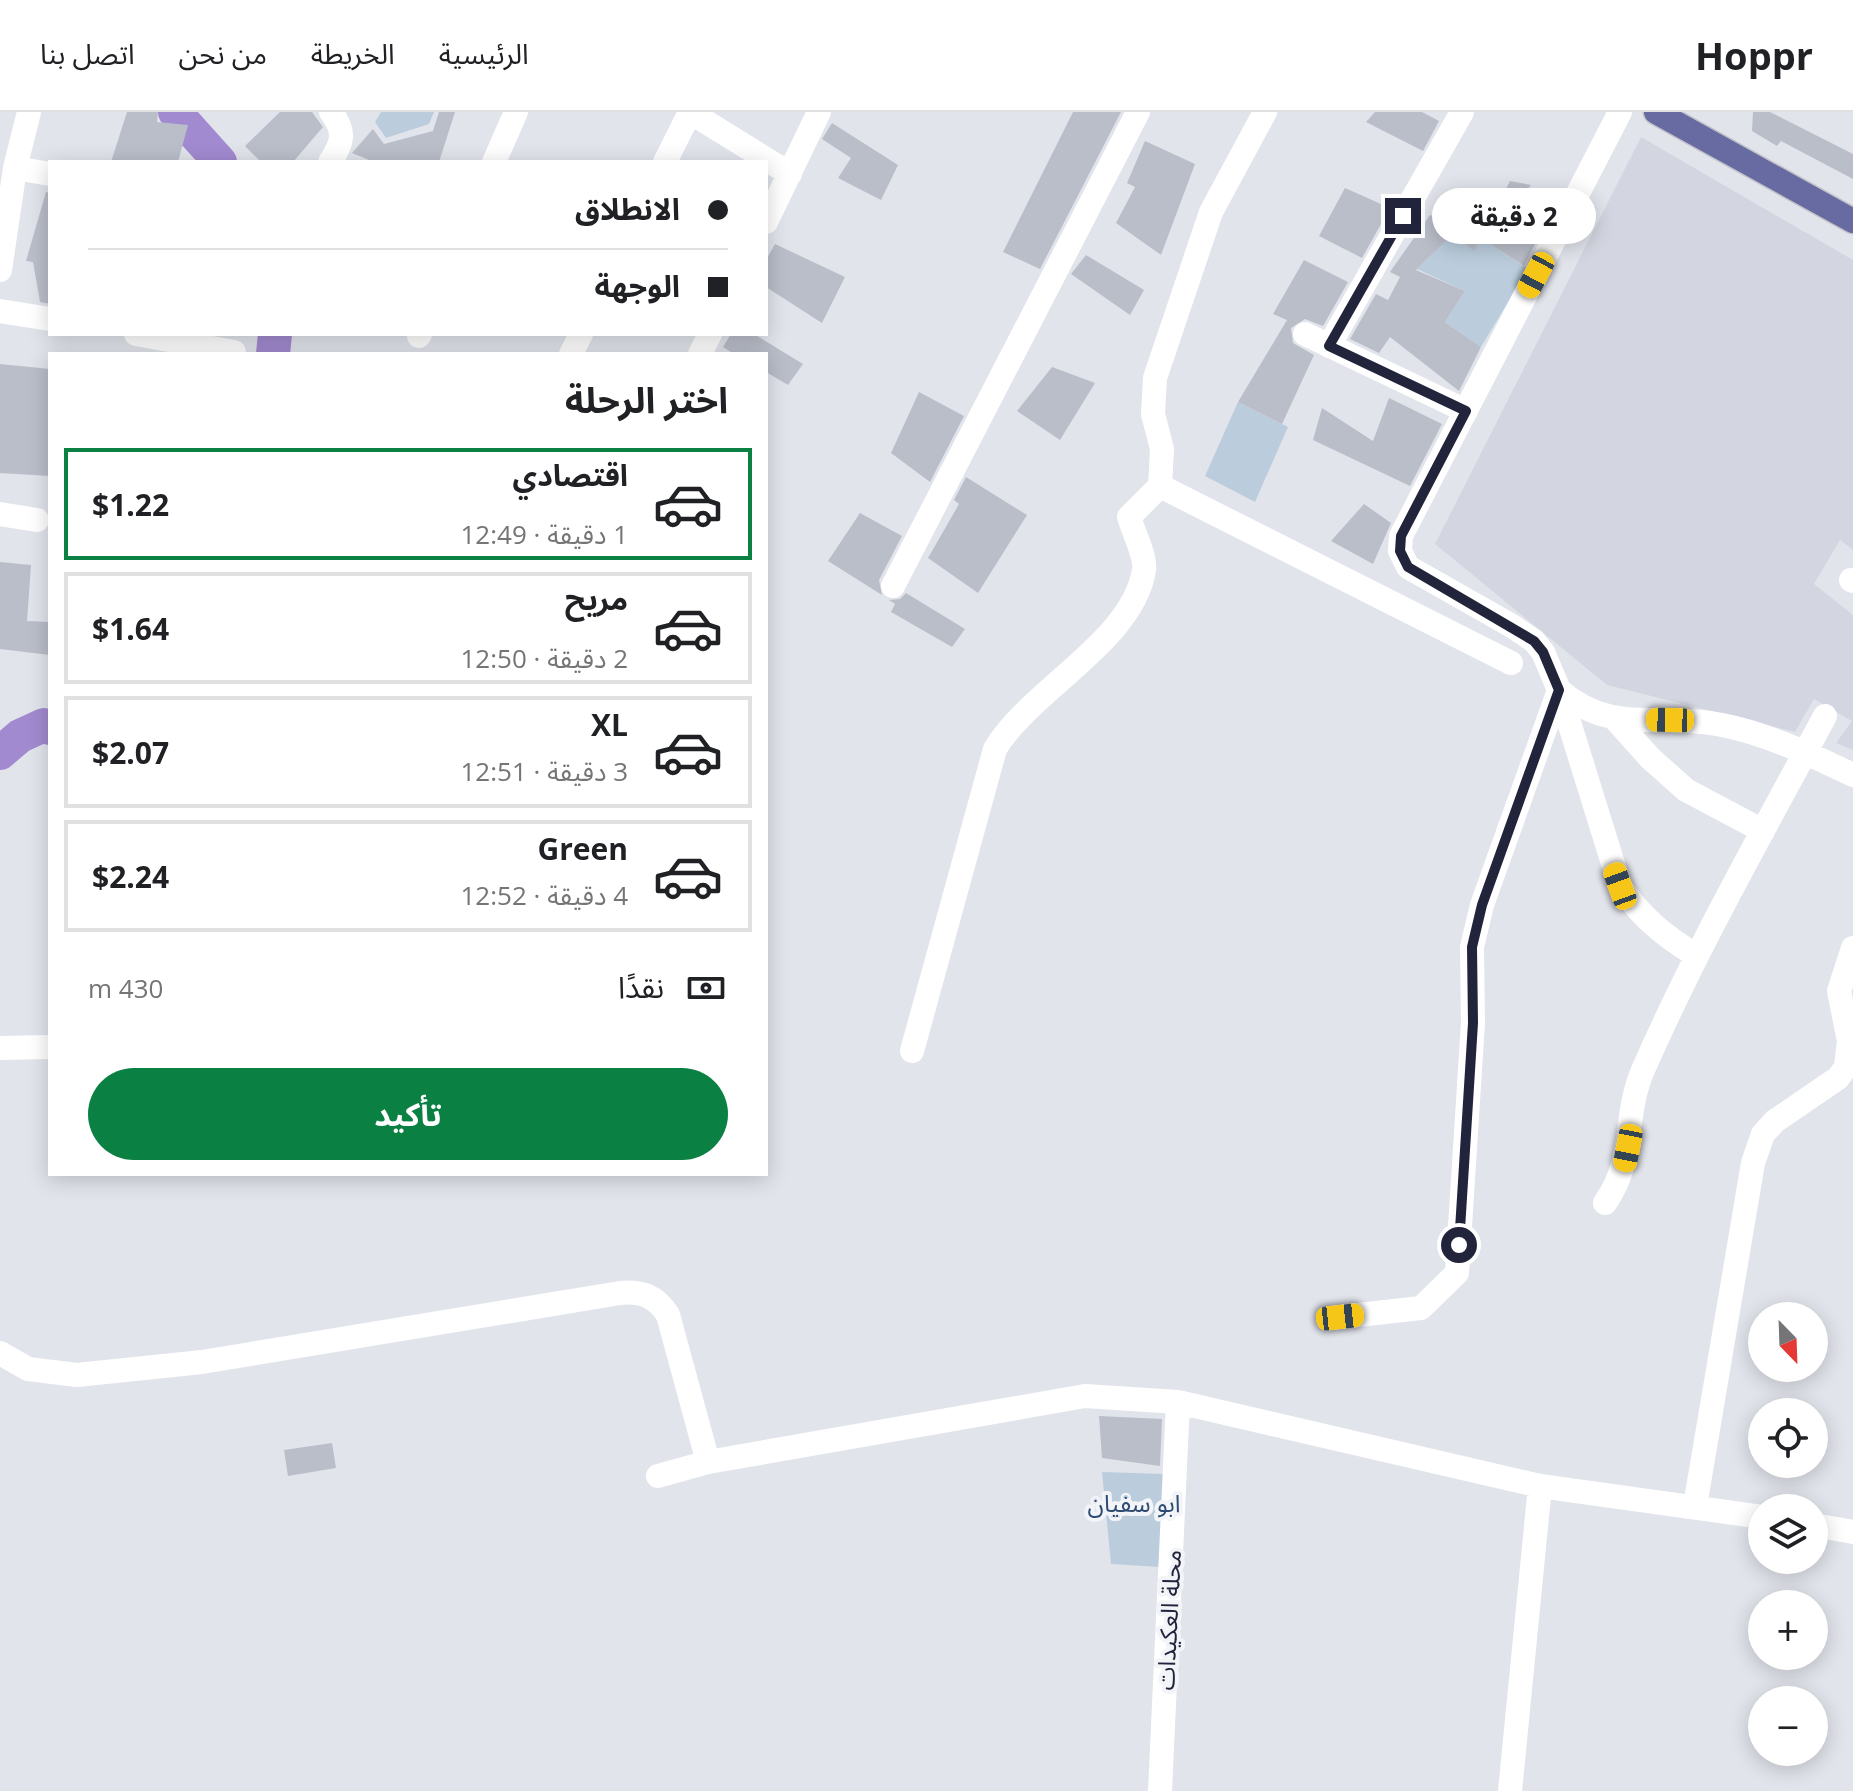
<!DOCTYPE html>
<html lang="ar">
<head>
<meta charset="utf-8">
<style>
	:root { --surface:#fff; --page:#f2f2f2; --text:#202124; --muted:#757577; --line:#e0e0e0; --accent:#0b8043 }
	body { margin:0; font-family:"Open Sans","Noto Sans Arabic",sans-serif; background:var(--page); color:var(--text); direction:rtl; height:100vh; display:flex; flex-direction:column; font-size:30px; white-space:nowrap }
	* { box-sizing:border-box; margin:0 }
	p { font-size:26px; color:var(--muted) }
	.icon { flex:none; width:44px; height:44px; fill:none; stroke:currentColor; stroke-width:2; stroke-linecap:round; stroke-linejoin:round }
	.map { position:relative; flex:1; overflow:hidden; direction:ltr }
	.side { position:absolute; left:48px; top:240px; width:720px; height:824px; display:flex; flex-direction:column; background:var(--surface); border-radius:0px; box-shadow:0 4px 20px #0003; direction:rtl }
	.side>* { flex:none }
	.guide { position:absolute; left:48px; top:48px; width:720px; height:176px; border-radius:0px; box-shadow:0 4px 20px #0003; direction:rtl; display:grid; align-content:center; height:176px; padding:0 40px; background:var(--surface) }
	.needle { width:52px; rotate:157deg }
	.buttons { position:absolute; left:1748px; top:1190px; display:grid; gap:16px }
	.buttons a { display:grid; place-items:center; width:80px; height:80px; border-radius:50%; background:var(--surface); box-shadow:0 4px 20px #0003; font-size:40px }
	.end { position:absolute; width:36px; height:36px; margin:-18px; border:10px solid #22243c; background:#fff; box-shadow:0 0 0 4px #fff }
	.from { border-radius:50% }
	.bubble { position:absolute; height:56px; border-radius:28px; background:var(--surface); box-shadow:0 4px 20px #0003; font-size:26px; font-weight:700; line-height:56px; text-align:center; direction:rtl }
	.car { position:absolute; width:24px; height:48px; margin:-24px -12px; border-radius:10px; box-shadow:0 0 6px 2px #0007; background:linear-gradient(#f5c518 24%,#345 0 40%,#f5c518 0 76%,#345 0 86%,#f5c518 0) }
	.guide b { display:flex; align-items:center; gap:28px; height:76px; font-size:30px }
	.guide b+b { border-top:2px solid var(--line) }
	.guide i { width:20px; height:20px; background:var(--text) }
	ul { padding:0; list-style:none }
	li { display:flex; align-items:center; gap:24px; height:112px; margin:0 16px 12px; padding:0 24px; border:4px solid var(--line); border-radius:0px }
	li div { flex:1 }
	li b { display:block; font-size:30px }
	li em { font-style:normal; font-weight:700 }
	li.active { border-color:var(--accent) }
	li>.icon { width:72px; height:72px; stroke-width:1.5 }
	h2 { padding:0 40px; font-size:36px; line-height:96px }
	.pay { display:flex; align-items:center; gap:20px; height:88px; padding:0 40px; font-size:30px }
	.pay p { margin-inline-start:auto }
	.button { display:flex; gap:16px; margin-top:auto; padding:16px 40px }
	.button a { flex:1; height:92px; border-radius:48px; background:var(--accent); color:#fff; font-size:32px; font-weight:700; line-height:92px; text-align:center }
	header { display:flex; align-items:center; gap:48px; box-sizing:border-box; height:112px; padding:0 40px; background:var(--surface); border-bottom:2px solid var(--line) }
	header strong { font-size:38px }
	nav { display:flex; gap:44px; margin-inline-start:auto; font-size:28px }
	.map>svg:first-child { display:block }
	.built { fill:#d3d6e0 }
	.green { fill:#bbcddd }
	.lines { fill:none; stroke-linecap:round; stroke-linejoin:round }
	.river { stroke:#a28ad0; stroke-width:34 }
	.building { fill:#babec9 }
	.major-casing { stroke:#c1c2c8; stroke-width:27 }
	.minor { stroke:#fff; stroke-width:24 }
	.major { stroke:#676ba1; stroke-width:24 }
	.route { stroke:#22243c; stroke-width:10 }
	.labels { text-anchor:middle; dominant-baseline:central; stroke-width:8; stroke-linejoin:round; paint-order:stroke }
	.park-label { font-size:24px; fill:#2d4a73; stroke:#f2f4f8 }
	.street-label { font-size:24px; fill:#22243c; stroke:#f2f4f8 }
</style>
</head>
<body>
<header>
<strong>Hoppr</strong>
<nav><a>الرئيسية</a><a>الخريطة</a><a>من نحن</a><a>اتصل بنا</a></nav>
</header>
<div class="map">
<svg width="1853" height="1679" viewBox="0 0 1853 1679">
	<rect width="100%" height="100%" fill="#e2e4ec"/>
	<!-- built -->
	<path class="built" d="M1641 25 1853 148V438L1840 428 1814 472 1853 503V638L1836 631 1852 609 1814 587 1795 620 1607 573 1435 432Z"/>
	<!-- green -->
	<path class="green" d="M381 0H434L429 12 386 26 375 10Z
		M1453 122 1473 138 1481 126 1528 157 1481 235 1445 210 1465 179 1417 157Z
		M1238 290 1288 315 1255 390 1205 364Z
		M1102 1360 1165 1362 1160 1455 1111 1452Z"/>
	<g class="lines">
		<!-- river -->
		<path class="river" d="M175 0 220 50
			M273 242 275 222
			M0 641 20 624 44 613 50 616"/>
	</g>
	<!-- building -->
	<path class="building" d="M127 0H158L157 10 188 13 178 50H111Z
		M280 0H312L323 15 293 50H261L245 34Z
		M439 0H455L439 50H374L352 41 373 17 384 32 433 19Z
		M1073 0H1121L1040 157 1003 140Z
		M1375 0H1422L1439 9 1423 39 1366 10Z
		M1753 0H1770L1853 42V67L1781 29 1777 34 1752 19Z
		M832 11 898 53 881 88 838 66 851 46 822 27Z
		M1145 29 1195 52 1161 143 1116 111 1135 75 1127 71Z
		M1510 69 1531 73 1523 82 1552 98 1524 154 1481 126 1474 139 1453 122 1416 158 1465 179 1445 210 1481 235 1459 279 1390 225 1379 241 1350 227 1376 182 1388 188 1400 165 1390 160 1430 103 1455 113 1461 101 1490 108Z
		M1345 76 1390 96 1362 146 1319 124Z
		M46 80 50 81V192L40 190 33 150 26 149Z
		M775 132 845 165 822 211 766 175V148Z
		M1086 143 1144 178 1130 203 1071 162Z
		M1304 148 1348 170 1323 214 1305 207 1291 216 1293 231 1314 243 1282 312 1238 290 1287 208 1273 202Z
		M731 222H754L803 252 788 273 766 260V242H734L723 235Z
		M0 252 50 257V364L0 361Z
		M1052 255 1095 271 1060 328 1017 299Z
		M919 280 964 304 930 370 891 341Z
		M1389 286 1442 312 1410 374 1313 328 1322 296 1373 329Z
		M966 365 1027 403 978 481 928 446 959 392 954 388Z
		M1364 392 1391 411 1373 452 1331 429Z
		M860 401 902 424 879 468 882 483 828 449Z
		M0 450 31 453 27 509 50 510V543L0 537Z
		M906 481 965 517 952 535 891 500 895 492 889 488 900 487Z
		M1099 1304 1162 1307 1160 1354 1102 1346Z
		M332 1331 336 1356 288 1364 284 1338Z"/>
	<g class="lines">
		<!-- major casing -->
		<g class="major-casing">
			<path id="major" d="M1656 0 1853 109"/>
		</g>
		<!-- minor -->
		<path class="minor" d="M690 0 790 62
			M1620 0 1401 424 1400 439 1408 455 1512 514 1534 529 1543 540 1559 578 1620 774C1641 805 1664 824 1697 844
			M330 50C343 31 346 20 331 0
			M494 50 516 0
			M665 50 690 0
			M15 56 50 62
			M766 110 819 0
			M0 158 15 56 29 0
			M0 199 50 207
			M136 222 234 240
			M1305 222 1466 299
			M419 224 420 222
			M1329 234 1462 0
			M571 242 581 222
			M700 242 710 222
			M1160 374 1511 551
			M0 402 37 408
			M1851 468 1853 469
			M893 474 1138 0
			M1616 608 1650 646 1686 678 1763 719
			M0 936 50 935
			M912 939 995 637C1030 578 1133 529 1144 458 1146 444 1133 419 1129 405L1160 374 1162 337 1153 302 1155 266 1211 100 1265 0
			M1605 1091C1636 1047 1623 1004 1643 958 1696 837 1762 721 1825 604
			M1340 1205 1421 1196 1457 1161 1473 911 1472 835 1482 793 1559 578C1612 624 1659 600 1722 613 1768 622 1811 643 1853 663
			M0 1241 28 1257 77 1263 202 1250 620 1181C642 1179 656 1184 668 1203L708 1350
			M658 1364 708 1350 1085 1284 1178 1290 1540 1374 1762 1405
			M1695 1394 1753 1051 1763 1022 1775 1009 1838 966 1846 955 1849 929 1839 879 1853 836
			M1814 1413 1853 1420
			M1160 1679 1178 1290
			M1510 1679 1540 1374"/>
		<!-- major -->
		<use href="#major" class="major"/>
	</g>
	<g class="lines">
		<!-- route -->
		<path class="route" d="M1403 104 1329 234 1466 299 1401 424 1400 439 1408 455 1534 529 1543 540 1559 578 1482 793 1472 835 1473 911 1459 1133"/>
	</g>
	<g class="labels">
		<!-- park labels -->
		<g class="park-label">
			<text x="1134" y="1390">ابو سفيان</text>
		</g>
		<!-- street labels -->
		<g class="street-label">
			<text transform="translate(1168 1508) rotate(-87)">محلة العكيدات</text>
		</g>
	</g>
</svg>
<div class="buttons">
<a><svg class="needle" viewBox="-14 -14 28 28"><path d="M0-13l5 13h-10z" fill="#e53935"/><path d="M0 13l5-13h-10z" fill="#757577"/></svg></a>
<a><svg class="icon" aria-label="locate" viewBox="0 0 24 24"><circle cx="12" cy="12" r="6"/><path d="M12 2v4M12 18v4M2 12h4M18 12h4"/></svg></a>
<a><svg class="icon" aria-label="layers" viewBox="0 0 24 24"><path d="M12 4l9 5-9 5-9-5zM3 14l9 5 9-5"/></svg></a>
<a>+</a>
<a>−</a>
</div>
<i class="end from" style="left:1459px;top:1133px"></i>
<i class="end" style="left:1403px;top:104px"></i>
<div class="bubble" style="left:1432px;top:76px;width:164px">2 دقيقة</div>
<i class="car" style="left:1536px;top:163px;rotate:208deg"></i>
<i class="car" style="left:1670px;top:608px;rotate:271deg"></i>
<i class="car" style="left:1620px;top:774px;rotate:340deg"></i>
<i class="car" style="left:1628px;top:1036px;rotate:191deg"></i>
<i class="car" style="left:1340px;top:1205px;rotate:84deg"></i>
<div class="guide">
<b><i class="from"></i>الانطلاق</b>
<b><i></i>الوجهة</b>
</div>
<section class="side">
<h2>اختر الرحلة</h2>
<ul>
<li class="active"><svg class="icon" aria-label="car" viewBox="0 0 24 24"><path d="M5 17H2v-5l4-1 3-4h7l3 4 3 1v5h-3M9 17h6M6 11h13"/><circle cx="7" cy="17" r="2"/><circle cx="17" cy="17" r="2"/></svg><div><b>اقتصادي</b><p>1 دقيقة · 12:49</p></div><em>$1.22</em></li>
<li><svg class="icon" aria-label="car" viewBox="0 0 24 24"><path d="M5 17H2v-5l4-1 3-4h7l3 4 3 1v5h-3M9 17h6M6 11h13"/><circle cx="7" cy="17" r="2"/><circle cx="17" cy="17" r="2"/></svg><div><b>مريح</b><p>2 دقيقة · 12:50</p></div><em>$1.64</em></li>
<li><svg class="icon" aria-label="car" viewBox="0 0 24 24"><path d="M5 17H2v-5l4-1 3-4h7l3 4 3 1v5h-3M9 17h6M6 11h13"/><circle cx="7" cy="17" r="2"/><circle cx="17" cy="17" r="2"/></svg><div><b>XL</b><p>3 دقيقة · 12:51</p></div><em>$2.07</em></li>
<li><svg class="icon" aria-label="car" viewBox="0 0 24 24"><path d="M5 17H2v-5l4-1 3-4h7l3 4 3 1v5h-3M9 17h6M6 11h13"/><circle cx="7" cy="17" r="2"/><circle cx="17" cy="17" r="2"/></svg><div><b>Green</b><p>4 دقيقة · 12:52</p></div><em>$2.24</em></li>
</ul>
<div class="pay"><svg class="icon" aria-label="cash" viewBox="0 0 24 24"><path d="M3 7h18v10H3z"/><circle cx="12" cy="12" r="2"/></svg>نقدًا<p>430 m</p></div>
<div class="button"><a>تأكيد</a></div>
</section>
</div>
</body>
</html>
